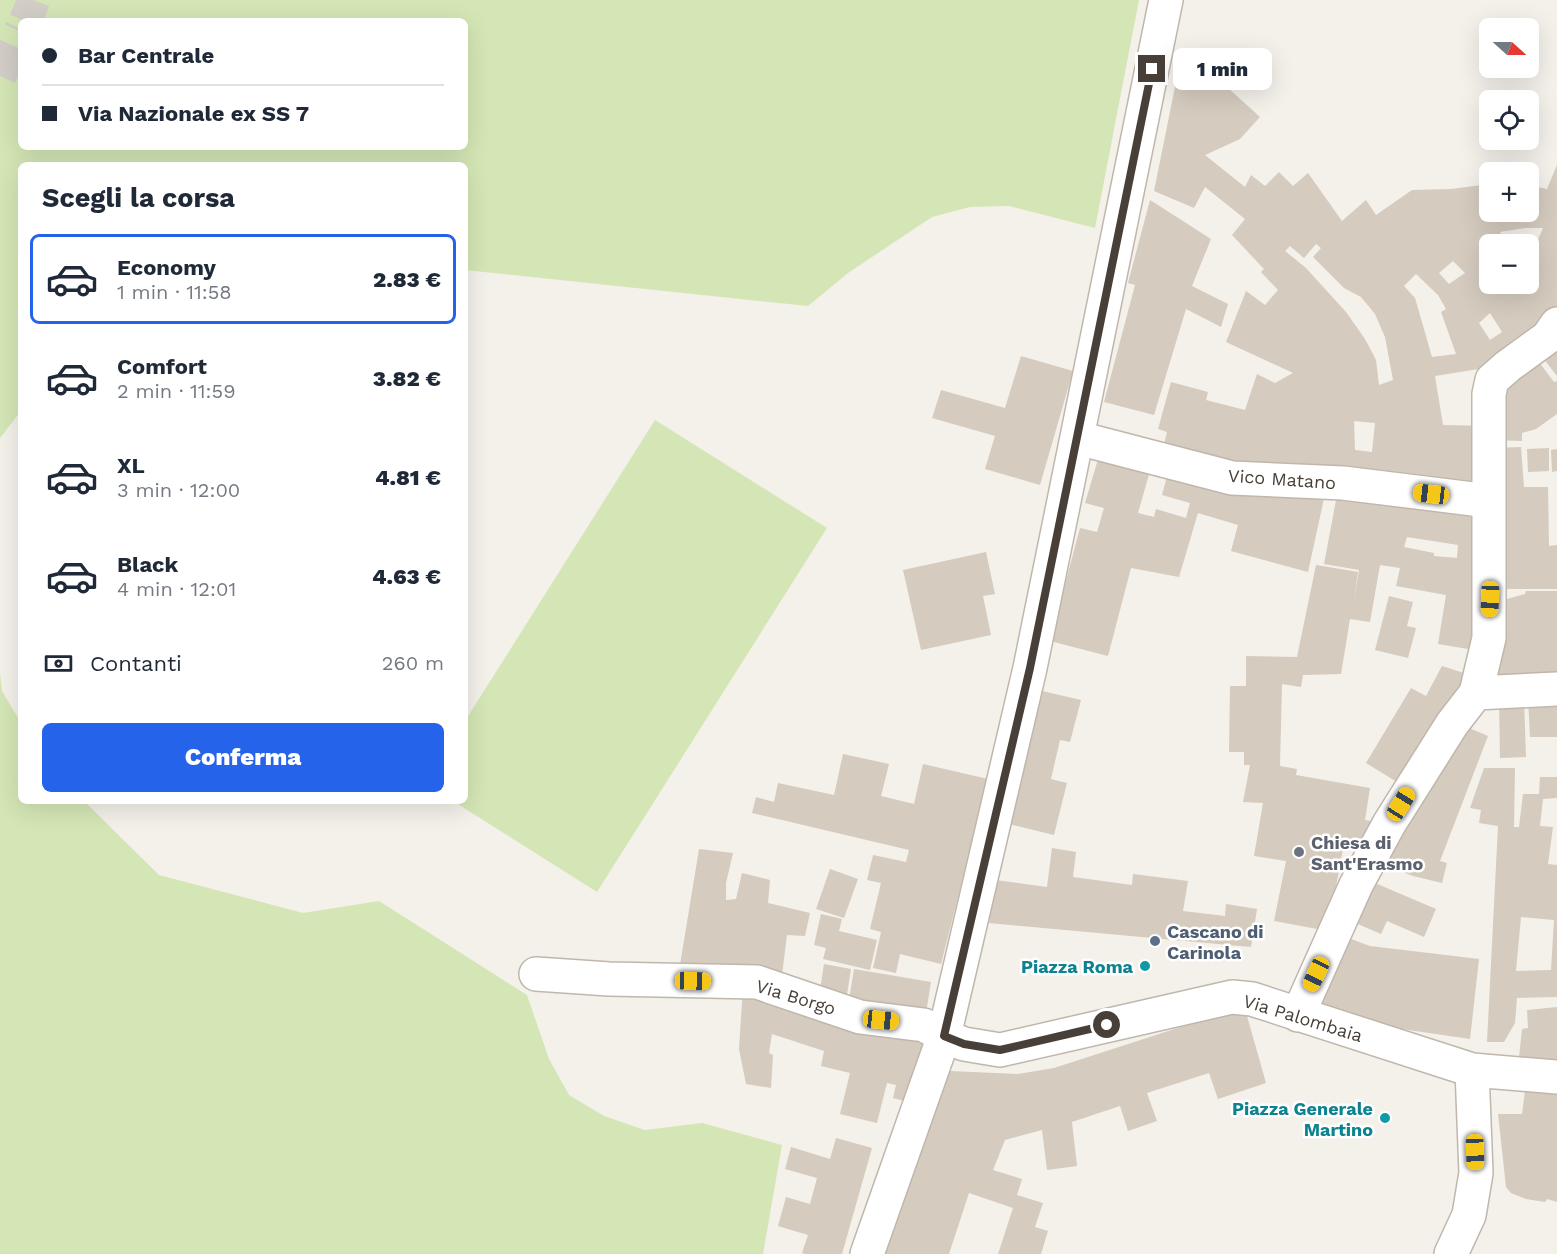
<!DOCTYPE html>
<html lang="it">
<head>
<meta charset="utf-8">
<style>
	:root { --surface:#fff; --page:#f2f2f3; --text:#1f2937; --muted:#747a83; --line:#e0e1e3; --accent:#2563eb }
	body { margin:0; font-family:"Work Sans",sans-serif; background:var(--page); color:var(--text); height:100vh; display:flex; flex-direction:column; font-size:22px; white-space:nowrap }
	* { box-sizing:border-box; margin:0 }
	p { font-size:20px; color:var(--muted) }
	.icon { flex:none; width:33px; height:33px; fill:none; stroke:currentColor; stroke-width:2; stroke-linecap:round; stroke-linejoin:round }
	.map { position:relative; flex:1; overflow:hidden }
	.side { position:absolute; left:18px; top:162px; width:450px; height:642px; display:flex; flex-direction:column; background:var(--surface); border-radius:9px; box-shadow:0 6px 24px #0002 }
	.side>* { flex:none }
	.guide { position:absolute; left:18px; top:18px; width:450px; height:132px; border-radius:9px; box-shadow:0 6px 24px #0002; display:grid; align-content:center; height:132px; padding:0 24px; background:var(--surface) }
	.needle { width:39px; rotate:111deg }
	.controls { position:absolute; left:1479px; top:18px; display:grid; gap:12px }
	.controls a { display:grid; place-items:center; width:60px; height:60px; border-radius:9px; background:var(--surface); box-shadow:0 6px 24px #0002; font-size:30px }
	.end { position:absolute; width:27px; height:27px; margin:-14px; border:8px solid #484038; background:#fff; box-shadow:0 0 0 3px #fff }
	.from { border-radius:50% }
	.bubble { position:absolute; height:42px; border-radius:9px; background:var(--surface); box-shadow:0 6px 24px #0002; font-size:20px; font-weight:800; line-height:42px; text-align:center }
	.car { position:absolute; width:18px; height:36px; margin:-18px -9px; border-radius:8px; box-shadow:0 0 4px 2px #0007; background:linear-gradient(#f5c518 24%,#345 0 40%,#f5c518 0 76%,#345 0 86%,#f5c518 0) }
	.guide b { display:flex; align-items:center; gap:21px; height:57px; font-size:22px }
	.guide b+b { border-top:2px solid var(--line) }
	.guide i { width:15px; height:15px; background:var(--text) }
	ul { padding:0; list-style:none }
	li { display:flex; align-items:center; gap:18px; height:90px; margin:0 12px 9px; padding:0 12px; border:3px solid transparent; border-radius:9px }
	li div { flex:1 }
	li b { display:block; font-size:22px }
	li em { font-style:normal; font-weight:800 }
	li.active { border-color:var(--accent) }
	li>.icon { width:54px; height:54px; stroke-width:1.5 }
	h2 { padding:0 24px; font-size:27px; line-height:72px }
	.pay { display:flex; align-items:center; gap:15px; height:66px; padding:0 24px; font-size:22px }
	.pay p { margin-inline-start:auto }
	.button { display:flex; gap:12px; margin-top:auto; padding:12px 24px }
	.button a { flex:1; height:69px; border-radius:9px; background:var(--accent); color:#fff; font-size:24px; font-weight:800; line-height:69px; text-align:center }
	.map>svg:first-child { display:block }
	.green { fill:#d4e6b5; fill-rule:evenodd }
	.building { fill:#d5cbbf; fill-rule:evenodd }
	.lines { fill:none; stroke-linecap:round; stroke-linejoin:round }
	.primary-tunnel { stroke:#d2cdc6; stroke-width:33; stroke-dasharray:33 16; stroke-linecap:butt }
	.minor-casing { stroke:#bfb7ac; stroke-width:36 }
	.tertiary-casing { stroke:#bfb7ac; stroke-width:36 }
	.minor { stroke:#fff; stroke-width:33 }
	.tertiary { stroke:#fff; stroke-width:33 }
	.route { stroke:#484038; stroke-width:8 }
	.worship-dot { fill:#6b7280; stroke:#fff; stroke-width:2 }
	.service-dot { fill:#5c6f8a; stroke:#fff; stroke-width:2 }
	.culture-dot { fill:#0f9aa8; stroke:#fff; stroke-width:2 }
	.labels { text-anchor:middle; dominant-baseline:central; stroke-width:5; stroke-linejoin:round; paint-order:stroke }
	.street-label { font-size:18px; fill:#484038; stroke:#fff }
	.worship-label { font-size:18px; font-weight:bold; fill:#5b616d; stroke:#fff; text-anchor:start }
	.service-label { font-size:18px; font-weight:bold; fill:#4e5e75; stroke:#fff; text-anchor:start }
	.culture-label { font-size:18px; font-weight:bold; fill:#0d838f; stroke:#fff; text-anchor:end }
</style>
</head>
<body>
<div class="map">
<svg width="1557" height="1254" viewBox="0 0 1557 1254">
	<rect width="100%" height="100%" fill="#f4f0ea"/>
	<!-- green -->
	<path class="green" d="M0 0H1139L1095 228 1009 206 970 207 932 217 848 273 808 306 465 270V165H21V411L0 438ZM21 21H465V147H21Z
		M655 420 827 528 597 892 453 801H465V721Z
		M0 674 2 691 21 723V801H84L159 875 303 913 379 901 527 995 549 1059 569 1095 604 1116 645 1130 702 1123 782 1145 763 1254H0Z"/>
	<!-- building -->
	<path class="building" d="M1194 57 1260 117 1240 139 1205 155 1245 187 1251 175 1265 186 1279 172 1293 186 1308 173 1342 221 1366 200 1376 215 1412 190 1451 189 1490 184V212H1528V185L1547 189 1557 165V312L1497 366 1435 376 1443 425 1487 426 1479 486 1252 472 1162 453 1167 432 1158 429 1171 382 1208 392 1206 400 1245 410 1257 374 1275 383 1293 373 1226 342 1246 291 1265 305 1278 290 1261 272 1264 269 1232 235 1245 219 1205 187 1194 208 1154 191 1177 77ZM1525 228H1543L1528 263V284H1490V244H1507L1500 232ZM1316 244 1321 248 1313 257 1344 288 1361 297 1375 314 1385 337 1393 380 1379 385 1376 360 1365 339 1346 312 1306 268 1285 251 1290 246 1304 258ZM1453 261 1465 273 1449 284 1439 273ZM1416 274 1438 295 1446 309 1441 312 1456 354 1432 357 1415 298 1404 286ZM1490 313 1502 332 1490 340 1479 323ZM1354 421 1375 423 1372 452 1355 450Z
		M1150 200 1211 239 1192 286 1228 304 1221 327 1186 309 1154 415 1104 402 1135 285 1128 283Z
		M1557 348V376L1540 354Z
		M1021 356 1073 371 1040 485 985 469 995 436 932 418 941 390 1005 408Z
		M1536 358 1554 382 1557 381V414L1536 429 1522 433V441L1495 440 1497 394Z
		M1521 447 1524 487H1548L1549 546 1557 545V589H1496L1494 448Z
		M1549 448V471L1528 472 1527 449Z
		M1557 449V471L1552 472 1551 450Z
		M1099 456 1150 471 1138 513 1154 517 1156 509 1186 518 1190 503 1162 495 1169 469 1325 494 1308 572 1231 551 1238 525 1198 513 1179 577 1131 568 1108 656 1050 641 1080 528 1097 532 1104 508 1085 503Z
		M1337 495 1479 511 1480 651 1438 644 1446 595 1396 586 1400 568 1380 565 1370 622 1350 619 1341 674 1303 675 1301 687 1282 684 1280 766 1297 769 1296 775 1370 788 1365 820 1379 823 1365 848 1344 843 1328 931 1274 921 1286 861 1254 856 1263 803 1243 802 1250 765H1244V752H1229L1230 686H1246V656L1297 657 1316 565 1358 572 1354 601 1359 570 1324 564ZM1407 537 1458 545 1457 558 1434 556V553L1404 547Z
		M986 552 995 594 983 596 991 635 921 650 903 570Z
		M1526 591H1557V683L1496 688V602L1525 594Z
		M1389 596 1413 602 1407 626 1416 628 1408 658 1375 650Z
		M1442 666 1473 676 1405 787 1366 763 1411 688 1426 696Z
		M1038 690 1081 700 1070 742 1060 740 1051 779 1067 783 1054 835 1005 823Z
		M1557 696V737H1530L1528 698Z
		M1524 700 1526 757 1500 758 1499 701Z
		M1462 725 1488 736 1440 861 1447 863 1442 883 1413 876 1382 864Z
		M843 754 889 764 881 796 914 804 923 764 988 779 941 964 900 954 896 973 873 968 881 932 870 929 881 883 867 880 873 855 906 862 909 850 752 813 756 797 774 802 778 783 834 795Z
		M1484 768H1515L1514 827H1519L1523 794H1539L1540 777H1557V798L1543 799 1540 826 1553 827 1548 864 1557 865V997L1517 998 1515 1023 1504 1042H1487L1498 826 1479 823 1481 810 1470 808ZM1521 917 1554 920 1551 970 1516 971Z
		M1052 848 1076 852 1073 877 1132 885 1133 874 1188 881 1183 911 1225 916 1226 904 1257 909 1251 947 989 923 995 880 1047 887Z
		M699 849 733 853 726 883V900L736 899 742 873 770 880 768 903 810 913 805 936 787 935 782 975 679 971Z
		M830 869 858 879 844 918 816 909Z
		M1368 880 1436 909 1424 937 1387 921 1381 934 1351 921Z
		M821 914 842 919 839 931 877 940 870 970 823 959 826 948 814 945Z
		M1343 936 1370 946 1479 959 1470 1039 1395 1028 1315 1002Z
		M824 964 851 969 846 1001 819 996Z
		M854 969 931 982 926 1013 849 1000Z
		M743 987 924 1036 909 1102 893 1098 896 1085 887 1083 877 1123 840 1114 850 1073 821 1066 824 1051 772 1034 769 1053 773 1055 771 1088 746 1084 739 1049Z
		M1557 1007V1060L1519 1057 1522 1029 1528 1028 1527 1010Z
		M1245 1009 1266 1083 1218 1099 1209 1073 1147 1093 1157 1121 1128 1131 1120 1106 1072 1122 1077 1166 1047 1170 1042 1130 1005 1140 993 1170 1022 1179 1017 1195 1043 1203 1035 1227 1048 1231 1041 1254H998L1013 1208 969 1193 949 1254H883L919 1145 950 1071 1018 1074 1054 1068 1193 1023Z
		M1525 1091 1557 1093V1202L1547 1199 1545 1202 1526 1199 1511 1193 1506 1187 1498 1114H1522Z
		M836 1138 872 1148 842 1254H805L802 1253 808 1235 778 1226 786 1197 810 1204 817 1178 785 1169 791 1147 830 1159Z"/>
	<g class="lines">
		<!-- primary-tunnel -->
		<path class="primary-tunnel" d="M25 21 34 0
			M0 76 21 29"/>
		<!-- minor casing -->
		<g class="minor-casing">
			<path id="minor" d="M1078 438 1232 478 1343 483 1489 501
				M1476 693 1557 689
				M536 974 609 979 757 982 860 1017 924 1025 944 1036 964 1044 1000 1050 1232 997 1252 999 1472 1070 1557 1077
				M1298 1015 1356 885 1389 824 1452 724 1476 693 1489 638V394L1492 380 1508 366 1548 337 1557 324
				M1451 1254 1469 1215 1476 1173 1472 1070"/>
		</g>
		<!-- tertiary casing -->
		<g class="tertiary-casing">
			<path id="tertiary" d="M867 1254 944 1036 1030 668 1166 0"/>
		</g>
		<!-- minor -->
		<use href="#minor" class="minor"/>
		<!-- tertiary -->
		<use href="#tertiary" class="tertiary"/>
	</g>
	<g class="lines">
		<!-- route -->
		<path class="route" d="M1107 1025 1000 1050 964 1044 944 1036 1030 668 1152 69"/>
	</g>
	<!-- markers -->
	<circle class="worship-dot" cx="1299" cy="852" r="6"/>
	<circle class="service-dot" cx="1155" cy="941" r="6"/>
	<g class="culture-dot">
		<circle cx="1145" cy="966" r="6"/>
		<circle cx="1385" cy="1118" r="6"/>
	</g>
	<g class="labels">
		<!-- street labels -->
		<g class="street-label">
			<text transform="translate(1282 479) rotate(4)">Vico Matano</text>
			<text transform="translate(796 997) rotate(17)">Via Borgo</text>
			<text transform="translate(1303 1018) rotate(17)">Via Palombaia</text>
		</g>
		<!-- worship labels -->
		<g class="worship-label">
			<text x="1311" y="842">Chiesa di<tspan x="1311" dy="21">Sant'Erasmo</tspan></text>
		</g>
		<!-- service labels -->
		<g class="service-label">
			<text x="1167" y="931">Cascano di<tspan x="1167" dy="21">Carinola</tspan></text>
		</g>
		<!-- culture labels -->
		<g class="culture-label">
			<text x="1133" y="966">Piazza Roma</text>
			<text x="1373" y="1108">Piazza Generale<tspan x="1373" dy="21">Martino</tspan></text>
		</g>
	</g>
</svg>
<div class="controls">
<a><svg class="needle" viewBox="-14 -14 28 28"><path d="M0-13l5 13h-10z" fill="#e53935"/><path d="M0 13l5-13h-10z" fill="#747a83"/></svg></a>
<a><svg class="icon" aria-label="locate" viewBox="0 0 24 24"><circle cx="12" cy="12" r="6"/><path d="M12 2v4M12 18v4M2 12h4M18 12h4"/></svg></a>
<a>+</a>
<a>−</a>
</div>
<i class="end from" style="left:1107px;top:1025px"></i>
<i class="end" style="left:1152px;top:69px"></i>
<div class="bubble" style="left:1173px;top:48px;width:99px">1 min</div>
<i class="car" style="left:1431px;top:494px;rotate:277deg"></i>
<i class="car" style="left:1490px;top:599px;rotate:182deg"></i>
<i class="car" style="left:1401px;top:804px;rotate:32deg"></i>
<i class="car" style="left:1316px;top:974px;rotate:205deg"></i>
<i class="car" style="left:693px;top:981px;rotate:91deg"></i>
<i class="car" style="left:881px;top:1020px;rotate:96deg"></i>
<i class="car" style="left:1475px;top:1152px;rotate:178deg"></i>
<div class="guide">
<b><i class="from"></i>Bar Centrale</b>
<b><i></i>Via Nazionale ex SS 7</b>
</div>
<section class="side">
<h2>Scegli la corsa</h2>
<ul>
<li class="active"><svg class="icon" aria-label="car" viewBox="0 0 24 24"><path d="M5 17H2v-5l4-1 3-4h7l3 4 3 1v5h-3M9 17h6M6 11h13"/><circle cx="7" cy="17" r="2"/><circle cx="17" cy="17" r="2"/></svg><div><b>Economy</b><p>1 min · 11:58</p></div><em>2.83 €</em></li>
<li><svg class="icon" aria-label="car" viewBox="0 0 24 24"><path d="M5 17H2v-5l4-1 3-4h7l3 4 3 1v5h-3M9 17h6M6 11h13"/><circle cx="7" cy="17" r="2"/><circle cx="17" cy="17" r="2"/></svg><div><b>Comfort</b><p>2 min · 11:59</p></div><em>3.82 €</em></li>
<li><svg class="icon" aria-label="car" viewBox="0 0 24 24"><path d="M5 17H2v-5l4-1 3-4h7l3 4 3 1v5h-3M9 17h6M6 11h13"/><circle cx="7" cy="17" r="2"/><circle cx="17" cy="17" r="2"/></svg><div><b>XL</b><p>3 min · 12:00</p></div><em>4.81 €</em></li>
<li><svg class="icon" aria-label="car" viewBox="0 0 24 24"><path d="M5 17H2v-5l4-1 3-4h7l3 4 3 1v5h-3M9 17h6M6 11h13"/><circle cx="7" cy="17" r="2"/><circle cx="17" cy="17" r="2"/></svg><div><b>Black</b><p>4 min · 12:01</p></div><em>4.63 €</em></li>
</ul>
<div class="pay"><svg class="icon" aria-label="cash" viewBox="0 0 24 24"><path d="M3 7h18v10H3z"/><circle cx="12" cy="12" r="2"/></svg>Contanti<p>260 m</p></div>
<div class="button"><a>Conferma</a></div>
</section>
</div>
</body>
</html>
